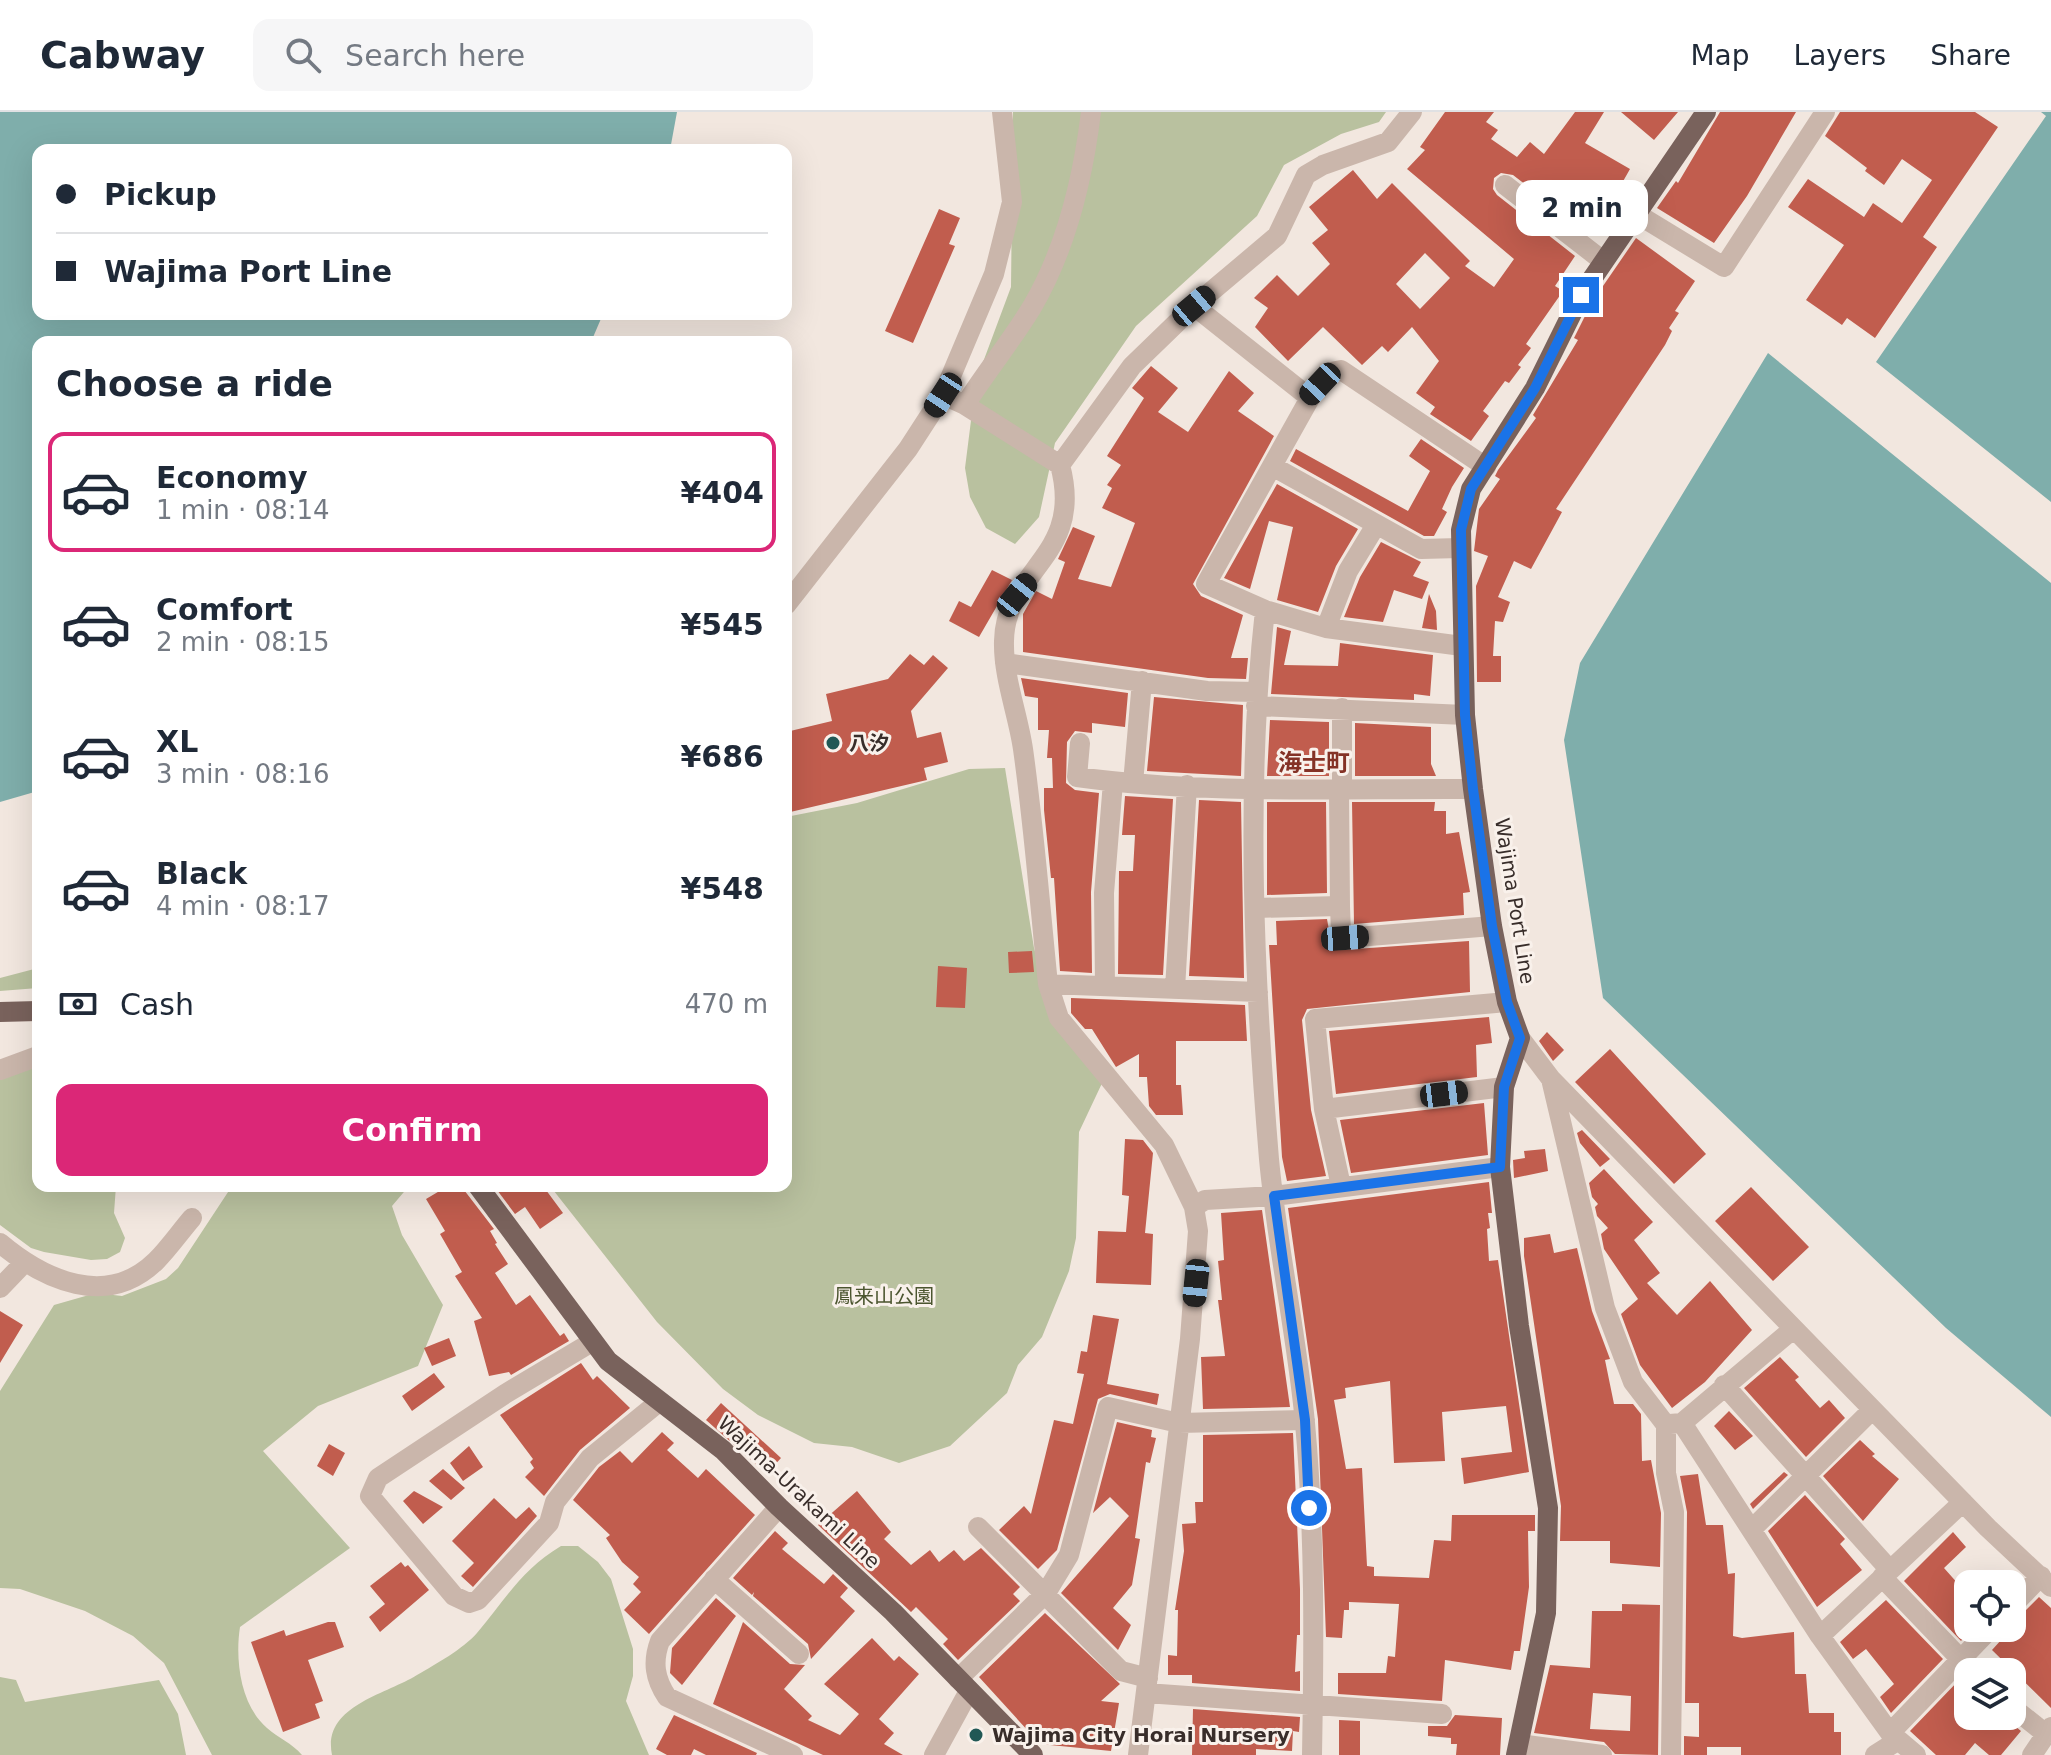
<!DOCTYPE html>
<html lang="en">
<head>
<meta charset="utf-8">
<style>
	:root { --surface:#fff; --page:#f6f6f7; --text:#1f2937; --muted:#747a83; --line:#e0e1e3; --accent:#db2777 }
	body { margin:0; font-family:"DejaVu Sans","Noto Sans JP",sans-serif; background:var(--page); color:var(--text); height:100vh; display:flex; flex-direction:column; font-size:30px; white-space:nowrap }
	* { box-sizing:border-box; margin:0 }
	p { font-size:26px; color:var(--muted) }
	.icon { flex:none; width:44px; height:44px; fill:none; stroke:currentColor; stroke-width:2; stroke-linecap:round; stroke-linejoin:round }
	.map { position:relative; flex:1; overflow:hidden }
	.sheet { position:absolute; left:32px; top:224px; width:760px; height:856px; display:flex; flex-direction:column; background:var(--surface); border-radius:16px; box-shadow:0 8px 32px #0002 }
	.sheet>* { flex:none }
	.top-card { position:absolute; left:32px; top:32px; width:760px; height:176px; border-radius:16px; box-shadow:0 8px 32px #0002; display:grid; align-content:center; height:176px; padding:0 24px; background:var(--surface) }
	.fabs { position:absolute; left:1954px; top:1458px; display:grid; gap:16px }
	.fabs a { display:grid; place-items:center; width:72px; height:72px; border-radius:16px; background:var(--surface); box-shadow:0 8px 32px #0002; font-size:40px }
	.end { position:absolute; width:36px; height:36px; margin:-18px; border:10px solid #1a73e8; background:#fff; box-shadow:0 0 0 4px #fff }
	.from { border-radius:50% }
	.bubble { position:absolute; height:56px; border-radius:16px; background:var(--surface); box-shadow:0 8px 32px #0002; font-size:26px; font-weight:700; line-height:56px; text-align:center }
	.car { position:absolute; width:24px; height:48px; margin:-24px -12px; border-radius:10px; box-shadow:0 0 6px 2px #0007; background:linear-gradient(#222 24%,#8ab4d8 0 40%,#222 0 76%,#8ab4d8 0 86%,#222 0) }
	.top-card b { display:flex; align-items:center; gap:28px; height:76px; font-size:30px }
	.top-card b+b { border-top:2px solid var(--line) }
	.top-card i { width:20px; height:20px; background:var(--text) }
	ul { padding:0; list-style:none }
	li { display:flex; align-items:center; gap:24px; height:120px; margin:0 16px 12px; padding:0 8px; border:4px solid transparent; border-radius:16px }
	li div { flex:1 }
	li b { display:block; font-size:30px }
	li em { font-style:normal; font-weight:700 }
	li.on { border-color:var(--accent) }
	li>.icon { width:72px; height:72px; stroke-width:1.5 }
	h2 { padding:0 24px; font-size:36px; line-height:96px }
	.pay { display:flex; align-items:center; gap:20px; height:88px; padding:0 24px; font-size:30px }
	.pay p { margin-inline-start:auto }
	.primary-button { display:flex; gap:16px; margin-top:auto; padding:16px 24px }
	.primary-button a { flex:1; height:92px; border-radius:16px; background:var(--accent); color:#fff; font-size:32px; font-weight:700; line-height:92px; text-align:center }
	header { display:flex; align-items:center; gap:48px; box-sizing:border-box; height:112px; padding:0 40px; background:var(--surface); border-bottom:2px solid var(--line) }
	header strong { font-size:38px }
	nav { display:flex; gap:44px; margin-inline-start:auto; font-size:28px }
	.search { width:560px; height:72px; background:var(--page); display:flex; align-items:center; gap:20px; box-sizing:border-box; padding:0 28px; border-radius:16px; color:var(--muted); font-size:30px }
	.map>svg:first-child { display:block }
	.green { fill:#b9c19f }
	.water { fill:#7faeab }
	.building { fill:#c15d4e; fill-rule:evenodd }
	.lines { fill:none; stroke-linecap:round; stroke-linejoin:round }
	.minor { stroke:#cab6ab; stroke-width:20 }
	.major { stroke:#79625c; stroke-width:20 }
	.route { stroke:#1a73e8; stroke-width:10 }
	.poi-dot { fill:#215855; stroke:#f9f1eb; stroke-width:3 }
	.labels { text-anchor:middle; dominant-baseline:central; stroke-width:6; stroke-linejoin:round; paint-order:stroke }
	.poi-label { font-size:20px; font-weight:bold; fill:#382d2a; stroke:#f9f1eb; text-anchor:start }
	.street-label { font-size:20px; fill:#382d2a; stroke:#f9f1eb }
	.park-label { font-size:20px; fill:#4b552f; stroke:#f9f1eb }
	.quarter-label { font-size:24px; font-weight:bold; fill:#843226; stroke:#f9f1eb }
</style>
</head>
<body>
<header>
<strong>Cabway</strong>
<div class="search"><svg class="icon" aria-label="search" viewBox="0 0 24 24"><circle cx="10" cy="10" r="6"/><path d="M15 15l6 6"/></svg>Search here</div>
<nav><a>Map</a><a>Layers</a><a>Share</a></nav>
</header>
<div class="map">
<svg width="2051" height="1643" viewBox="0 0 2051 1643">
	<rect width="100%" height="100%" fill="#f2e7df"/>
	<!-- green -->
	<path class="green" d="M1013 0H1386L1379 10 1341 22 1284 53 1257 104 1136 214 1055 331 1039 405 1015 432 986 416 970 385 965 356 976 269 1011 175Z
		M1005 656 1034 836 1054 908 1104 967 1079 1020 1076 1126 1069 1159 1042 1225 1018 1253 1007 1281 950 1334 899 1351 852 1335 814 1331 758 1303 723 1277 657 1210 550 1074H786V705L857 691 969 657Z
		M38 856V876L0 879V866Z
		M38 953V1074H116L114 1101 125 1126 120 1140 107 1147 91 1148 44 1140 31 1136 0 1113V967Z
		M232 1074H409L392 1094 402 1123 443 1193 418 1254 318 1294 263 1339 350 1436 240 1515C235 1547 240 1593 267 1616 278 1626 292 1631 302 1643H212L164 1551 133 1524 85 1499 20 1477 0 1476V1279L54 1193 96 1181 122 1184 166 1167 178 1156Z
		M561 1434H578L598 1450 611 1467 633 1537V1564L626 1589 649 1643H332C322 1594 385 1583 417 1563 436 1552 463 1537 477 1521 506 1487 521 1458 561 1434Z
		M0 1565 16 1568 25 1590 159 1568 178 1602 186 1643H0Z"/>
	<!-- water -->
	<path class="water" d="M0 0H677L670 38H38V202H603L591 230H38V679L0 690Z
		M2041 0H2051V390L1876 250 2046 4Z
		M1768 241 2051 471V1305L1946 1216 1603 886 1564 628 1580 551Z"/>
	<!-- building -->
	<path class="building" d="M1445 0H1494L1486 10 1498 18 1491 27 1517 45 1530 30 1544 42 1575 0H1604L1585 31 1630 57 1613 87 1616 88 1590 122 1513 63 1501 61 1494 66 1493 77 1497 83 1575 144 1555 174 1563 179 1526 232 1531 236 1518 253 1521 255 1509 271 1505 269 1483 299 1489 304 1471 329 1430 302 1435 295 1416 281 1439 249 1412 215 1388 240 1382 234 1362 253 1323 215 1288 249 1255 215 1268 196 1254 186 1277 163 1298 184 1330 152 1312 131 1328 118 1309 95 1353 58 1377 87 1392 71 1470 149 1465 154 1494 175 1514 147 1407 57 1425 38 1420 35ZM1425 141 1450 166 1420 197 1396 172Z
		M1621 0H1678L1654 28Z
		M1720 0H1796L1747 84 1714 131 1657 96 1676 69 1678 71Z
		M1840 0H1975L1998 15 1923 125 1937 135 1875 226 1847 206 1842 213 1806 188 1844 133 1788 95 1808 67 1864 105 1873 91 1902 111 1932 68 1902 47 1884 73 1865 59 1867 56 1825 24Z
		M939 97 960 106 949 132 955 134 913 231 885 219Z
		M1636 126 1695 169 1675 199 1679 201 1669 216 1672 219 1665 233 1556 397 1562 400 1531 457 1514 449 1498 485 1510 490 1503 510 1495 509 1493 544H1501V570H1477L1476 474 1488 444 1474 439 1479 397 1500 367 1495 364 1498 358 1536 306 1533 303 1578 228 1574 226 1592 190Z
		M1151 254 1178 276 1158 300 1188 320 1229 259 1254 281 1238 299 1274 324 1193 472 1201 484 1243 503 1231 546H1248L1246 567 1208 566 1023 540V502L1036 479 1052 487 1065 450 1058 447 1073 415 1095 424 1078 467 1111 475 1135 411 1102 396 1112 376 1107 373 1121 353 1107 344 1144 286 1132 276Z
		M1421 327 1464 356 1452 375 1442 397 1447 400 1434 424H1424L1290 349 1296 337 1408 399 1430 359 1409 344Z
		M1277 372 1358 417 1336 454 1318 500 1277 488 1293 415 1269 409 1250 477 1224 466Z
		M1381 430 1421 450 1413 464 1429 470 1422 487 1394 478 1383 510 1344 505 1360 465Z
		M992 458 1012 468 979 525 949 509 959 489 971 495Z
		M1429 482 1436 499 1437 518 1422 516Z
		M1277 515 1291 519 1284 553 1338 554 1340 531 1433 543 1430 584 1414 582V588L1271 582Z
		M910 542 924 553 933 543 948 556 911 599 917 626 941 620 948 650 924 656 927 668 786 701V620L832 609 826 582 888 567Z
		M1021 566 1128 581 1125 615 1092 611V621L1075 619 1067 630 1066 671 1075 678 1099 681 1091 780 1092 861 1060 859 1054 766H1051L1044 698V676H1053L1052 646H1047L1049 618H1038V586L1025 584Z
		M1154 585 1243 593 1241 664 1147 659Z
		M1270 608 1329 610V664H1267Z
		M1355 611 1431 615V652L1436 664H1355Z
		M1125 684 1173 687 1163 863 1118 862 1119 759H1133L1135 723H1122Z
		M1199 688 1241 690 1244 866 1189 864Z
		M1267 690H1326L1327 781 1267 783Z
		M1352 690H1435L1434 699H1446V722L1459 720 1470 780 1463 781 1464 803 1354 812Z
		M1327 807 1331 830 1341 838 1469 829 1470 880 1307 897 1302 908 1311 998 1326 1064 1287 1069 1282 1045 1269 833H1277L1276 809Z
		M1032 839 1034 860 1009 861 1008 840Z
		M938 854 967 856 965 896 936 895Z
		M1071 886 1245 893 1247 929H1176V973H1181L1183 1003H1156L1149 994 1147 965H1139V942L1116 955 1092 917H1085L1071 901Z
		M1489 905 1492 931 1476 933 1477 965 1336 982 1329 919Z
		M1547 920 1564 938 1553 949 1539 929Z
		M1610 937 1706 1042 1674 1072 1575 970Z
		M1484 991 1488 1043 1351 1061 1340 1008Z
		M1582 1018 1610 1047 1600 1055 1580 1031 1577 1021Z
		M1125 1027 1143 1028 1153 1041 1145 1121 1153 1122 1151 1173 1096 1171 1098 1119 1126 1120 1129 1084 1122 1083Z
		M1545 1037 1548 1059 1514 1066 1513 1048 1525 1046 1524 1039Z
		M1604 1057 1653 1110 1634 1128 1660 1161 1647 1171 1677 1203 1710 1169 1752 1218 1705 1270 1672 1296 1640 1253 1621 1202 1638 1187 1604 1137 1601 1122 1608 1116 1597 1104 1595 1095 1598 1092 1592 1085 1589 1071Z
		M1489 1070 1492 1101H1488L1490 1116 1487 1117 1489 1149 1498 1148 1529 1360 1464 1372 1461 1346 1512 1340 1506 1294 1442 1300 1445 1349 1394 1351 1390 1269 1345 1276 1346 1286 1334 1288 1346 1357 1362 1356 1367 1454 1374 1455V1464L1429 1466 1434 1428 1451 1429 1452 1403H1535V1419H1528L1529 1475 1520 1539H1514L1511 1558 1445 1548 1442 1589 1338 1582V1561H1386L1388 1544 1395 1545 1399 1492 1349 1490V1498H1344L1342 1526 1326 1525 1318 1307 1288 1096Z
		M448 1074H461L494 1117 490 1119 497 1131 495 1132 508 1152 495 1161 516 1193 530 1183 560 1224 564 1221 569 1229 511 1263 509 1260 489 1264 474 1209 482 1206 455 1164 462 1160 440 1122 445 1119 426 1087Z
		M494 1074H543L563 1101 540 1117 525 1095 515 1102Z
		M1751 1075 1809 1135 1773 1169 1715 1109Z
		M1262 1098 1290 1295 1203 1297 1201 1245 1225 1244 1218 1188H1222L1218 1149 1224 1148 1221 1101Z
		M1550 1122 1554 1141 1577 1136 1592 1199 1610 1247 1605 1248 1614 1292H1633L1641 1302 1642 1349 1651 1348 1661 1401 1660 1455 1610 1451V1429H1560L1561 1394 1524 1144V1126Z
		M0 1199 23 1213 0 1251Z
		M1093 1203 1119 1207 1107 1272 1159 1282 1157 1293 1110 1282 1098 1287 1057 1438 1038 1457 999 1418 1024 1394 1031 1402 1054 1308 1073 1312 1084 1262 1077 1261 1081 1239 1087 1240Z
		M449 1226 456 1244 432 1254 424 1236Z
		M1780 1245 1799 1265 1795 1268 1820 1296 1829 1288 1845 1306 1806 1345 1744 1276Z
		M581 1251 593 1268 597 1264 630 1296 580 1338 544 1384 525 1365 534 1356 530 1350 533 1347 500 1303Z
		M434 1261 445 1275 412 1299 402 1284Z
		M721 1291 781 1346 770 1358 762 1352 759 1355 706 1308Z
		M1729 1299 1753 1324 1735 1338 1714 1314Z
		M1117 1310 1152 1318 1151 1325 1156 1326 1150 1351 1146 1350 1135 1426 1140 1427 1132 1473 1113 1496 1131 1513 1118 1538 1061 1481 1129 1404 1110 1385 1093 1401Z
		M662 1320 674 1331 667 1338 698 1366 706 1357 755 1403 649 1522 624 1498 641 1480 633 1472 639 1465 622 1450 606 1426 610 1423 573 1388 599 1355 620 1339 632 1351Z
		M1293 1321 1300 1477V1523H1297L1295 1560 1300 1559V1579L1192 1571V1563H1168V1543L1177 1544 1178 1498H1175L1184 1439 1182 1412 1196 1411 1195 1390H1203V1323Z
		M1860 1328 1875 1342 1872 1344 1899 1367 1863 1409 1823 1364Z
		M329 1332 345 1341 333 1364 317 1354Z
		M469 1334 483 1355 463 1369 450 1351Z
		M443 1357 465 1376 451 1388 429 1369Z
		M1784 1360 1788 1363 1753 1397 1750 1392Z
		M1698 1362 1706 1413H1723L1728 1462 1735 1461 1733 1524 1742 1526 1794 1520 1795 1562H1806L1809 1601H1834V1620H1841V1643H1741V1635H1707V1643H1684V1624L1699 1625V1591H1685L1687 1400 1680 1364Z
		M414 1379 443 1395 423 1412 403 1389Z
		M857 1379 891 1420 884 1427 911 1453 930 1438 939 1450 954 1438 964 1449 981 1436 1020 1475 1013 1482 1020 1489 958 1548 943 1532 948 1527 916 1495 911 1500 818 1413Z
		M1805 1383 1845 1427 1840 1432 1862 1458 1817 1495 1768 1419Z
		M494 1386 516 1407 529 1395 537 1404 473 1475 461 1464 474 1451 452 1429Z
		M775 1419 788 1431 782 1437 824 1472 833 1462 848 1476 840 1485 855 1499 811 1547 808 1532 753 1484 754 1480 752 1483 733 1466Z
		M1953 1420 1966 1435 1944 1456 1968 1483V1521L1961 1529 1904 1469Z
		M401 1450 405 1455 408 1453 429 1478 380 1520 369 1505 385 1492 370 1474Z
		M2039 1485 2051 1496V1596L1992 1538 2012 1516V1507L2021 1503Z
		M716 1486 736 1504 682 1573 670 1561 672 1536Z
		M1886 1488 1943 1547 1891 1601 1880 1585 1894 1572 1866 1537 1853 1547 1840 1530Z
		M1622 1492 1660 1493 1658 1643 1615 1642 1604 1630 1534 1621 1550 1553 1590 1556 1592 1499H1622ZM1593 1581 1631 1584 1630 1619 1590 1617Z
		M1045 1501 1120 1572 1101 1589 1119 1591 1111 1639 1040 1632 979 1565Z
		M328 1510H335L344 1535 308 1548 323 1589 315 1592 320 1606 283 1620 251 1530 284 1518 286 1524Z
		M743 1510 790 1552 805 1553 784 1577 812 1604 808 1608 840 1623 859 1602 824 1572 872 1526 894 1549 899 1544 919 1562 879 1607 894 1621 884 1632 903 1643H823L713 1592Z
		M1961 1566 1968 1572V1604H2003L2021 1619 2001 1643H1989L1975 1631 1965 1643H1936L1910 1619Z
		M1193 1597 1300 1605 1299 1620 1293 1619 1292 1639 1256 1637V1643H1192Z
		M674 1603 757 1641 756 1643H706L694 1637 691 1643H667L656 1637Z
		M1455 1603 1502 1606 1500 1643H1456L1457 1632H1451V1626L1428 1624V1614H1447Z
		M1339 1608 1360 1609V1643H1339Z"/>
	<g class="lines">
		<!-- minor -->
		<path class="minor" d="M1505 73 1603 149
			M1637 102 1724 155 1825 0
			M1194 194 1310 286 1206 472 1265 498 1326 516 1462 534
			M943 283 965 293 1060 353C1085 445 1005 457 1004 529 1003 565 1018 602 1023 637 1034 715 1040 794 1048 872L1059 906 1164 1033 1194 1095 1198 1119 1190 1227 1138 1643
			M1309 284 1331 260 1341 258 1486 355
			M965 293C986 260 1012 228 1032 195 1066 137 1083 66 1091 0
			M1060 353 1132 254 1194 194 1277 124 1306 63 1323 53 1388 30 1412 0
			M1272 354 1421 437 1460 436
			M786 493 908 337 943 283 994 162 1012 90 1002 0
			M1265 498C1245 679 1254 866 1269 1047 1277 1135 1297 1223 1305 1311 1315 1421 1314 1533 1312 1643
			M1326 516 1348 459 1376 413
			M1005 551 1207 579 1256 580
			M1256 594 1465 603
			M1342 596V676
			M1080 631 1077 665C1207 683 1342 676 1473 677
			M1133 671 1142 569
			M1339 677 1340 794
			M1256 796 1340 794 1341 822 1345 826 1492 814
			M1048 872 1258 880
			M1105 874 1104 781 1113 670
			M1175 877 1187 673
			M1520 926 1551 967 1988 1416 2051 1475
			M0 958 38 944
			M1551 967 1605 1196 1633 1270 1666 1313V1361L1674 1400 1671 1643
			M1324 997 1504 975
			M1341 1074 1324 997 1315 907 1507 890
			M1194 1095 1205 1088 1274 1084 1500 1055
			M0 1131C44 1168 107 1197 156 1149 169 1136 180 1120 192 1106
			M0 1176 24 1151
			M592 1230 505 1282 378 1366 370 1384 454 1484 469 1491 478 1488 549 1411 555 1390 590 1346 659 1290
			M1724 1273 1889 1457
			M1682 1311 1820 1524 1890 1621 1916 1643
			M1670 1312 1682 1311 1793 1217
			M779 1395 660 1529C652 1550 655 1567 667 1585L793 1643
			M978 1415 1121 1559 1148 1566
			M1752 1417 1872 1298
			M1882 1465 1973 1560
			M714 1467 799 1542
			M2012 1494 2041 1464
			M1820 1524 1963 1390
			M958 1567 1046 1481 1069 1443 1108 1295 1179 1311 1305 1308
			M1146 1581 1442 1602
			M2012 1595 2046 1622
			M1890 1621 1991 1516
			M1520 1632 1602 1643
			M934 1643 969 1579
			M1875 1643 1897 1629
			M2032 1643 2051 1615"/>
		<!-- major -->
		<path class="major" d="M0 900 38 899
			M478 1074 608 1249 723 1338 779 1395 893 1500 1033 1643
			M1516 1643 1546 1501 1548 1396 1519 1214 1500 1055 1504 975 1520 926 1507 890 1492 814 1473 677 1465 603 1461 418 1471 377 1535 276 1581 183 1706 0"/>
	</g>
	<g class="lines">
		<!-- route -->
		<path class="route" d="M1309 1396 1305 1308 1274 1084 1500 1055 1504 975 1520 926 1507 890 1492 814 1473 677 1465 603 1461 418 1471 377 1535 276 1581 183"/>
	</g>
	<!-- markers -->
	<g class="poi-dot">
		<circle cx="833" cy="631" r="8"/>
		<circle cx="976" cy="1623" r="8"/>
	</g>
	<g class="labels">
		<!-- poi labels -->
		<g class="poi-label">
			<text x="849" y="631">八汐</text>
			<text x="992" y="1623">Wajima City Horai Nursery</text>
		</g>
		<!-- street labels -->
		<g class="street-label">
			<text transform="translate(1515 789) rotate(81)">Wajima Port Line</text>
			<text transform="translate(799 1380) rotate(43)">Wajima-Urakami Line</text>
		</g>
		<!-- park labels -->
		<g class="park-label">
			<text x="884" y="1184">鳳来山公園</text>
		</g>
		<!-- quarter labels -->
		<g class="quarter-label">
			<text x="1314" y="651">海士町</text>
		</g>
	</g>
</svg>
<div class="fabs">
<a><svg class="icon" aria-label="locate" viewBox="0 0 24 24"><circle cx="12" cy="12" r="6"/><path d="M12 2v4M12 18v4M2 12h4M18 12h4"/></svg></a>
<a><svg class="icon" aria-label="layers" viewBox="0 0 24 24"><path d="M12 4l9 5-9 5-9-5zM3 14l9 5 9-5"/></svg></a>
</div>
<i class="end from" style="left:1309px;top:1396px"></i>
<i class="end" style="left:1581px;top:183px"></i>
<div class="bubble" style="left:1516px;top:68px;width:132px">2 min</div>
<i class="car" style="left:1194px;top:194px;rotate:50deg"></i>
<i class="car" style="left:1320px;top:272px;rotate:223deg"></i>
<i class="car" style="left:943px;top:283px;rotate:213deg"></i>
<i class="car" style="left:1017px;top:483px;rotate:39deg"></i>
<i class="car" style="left:1345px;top:826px;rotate:86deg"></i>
<i class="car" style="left:1444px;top:982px;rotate:83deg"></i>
<i class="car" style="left:1196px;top:1171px;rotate:186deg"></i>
<div class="top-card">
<b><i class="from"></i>Pickup</b>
<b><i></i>Wajima Port Line</b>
</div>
<section class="sheet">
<h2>Choose a ride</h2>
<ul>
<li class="on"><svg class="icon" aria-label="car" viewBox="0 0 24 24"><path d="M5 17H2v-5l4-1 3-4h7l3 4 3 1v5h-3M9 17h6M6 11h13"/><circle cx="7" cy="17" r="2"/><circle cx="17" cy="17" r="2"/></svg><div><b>Economy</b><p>1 min · 08:14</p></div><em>¥404</em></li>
<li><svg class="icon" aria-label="car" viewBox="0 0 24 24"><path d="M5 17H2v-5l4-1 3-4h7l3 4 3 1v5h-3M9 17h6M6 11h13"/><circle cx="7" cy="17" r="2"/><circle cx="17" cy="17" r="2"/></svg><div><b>Comfort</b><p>2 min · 08:15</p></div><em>¥545</em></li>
<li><svg class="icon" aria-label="car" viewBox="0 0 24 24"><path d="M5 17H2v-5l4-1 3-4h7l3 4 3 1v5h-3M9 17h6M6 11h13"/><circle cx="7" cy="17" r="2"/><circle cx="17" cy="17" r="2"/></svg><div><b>XL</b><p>3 min · 08:16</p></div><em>¥686</em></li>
<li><svg class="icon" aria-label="car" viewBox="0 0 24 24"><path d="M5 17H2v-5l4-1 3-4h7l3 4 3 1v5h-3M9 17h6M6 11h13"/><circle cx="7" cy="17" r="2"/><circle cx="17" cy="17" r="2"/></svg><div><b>Black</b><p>4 min · 08:17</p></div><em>¥548</em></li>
</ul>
<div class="pay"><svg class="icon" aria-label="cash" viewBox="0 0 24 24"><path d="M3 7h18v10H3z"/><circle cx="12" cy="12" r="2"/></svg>Cash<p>470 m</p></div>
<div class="primary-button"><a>Confirm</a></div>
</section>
</div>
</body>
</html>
